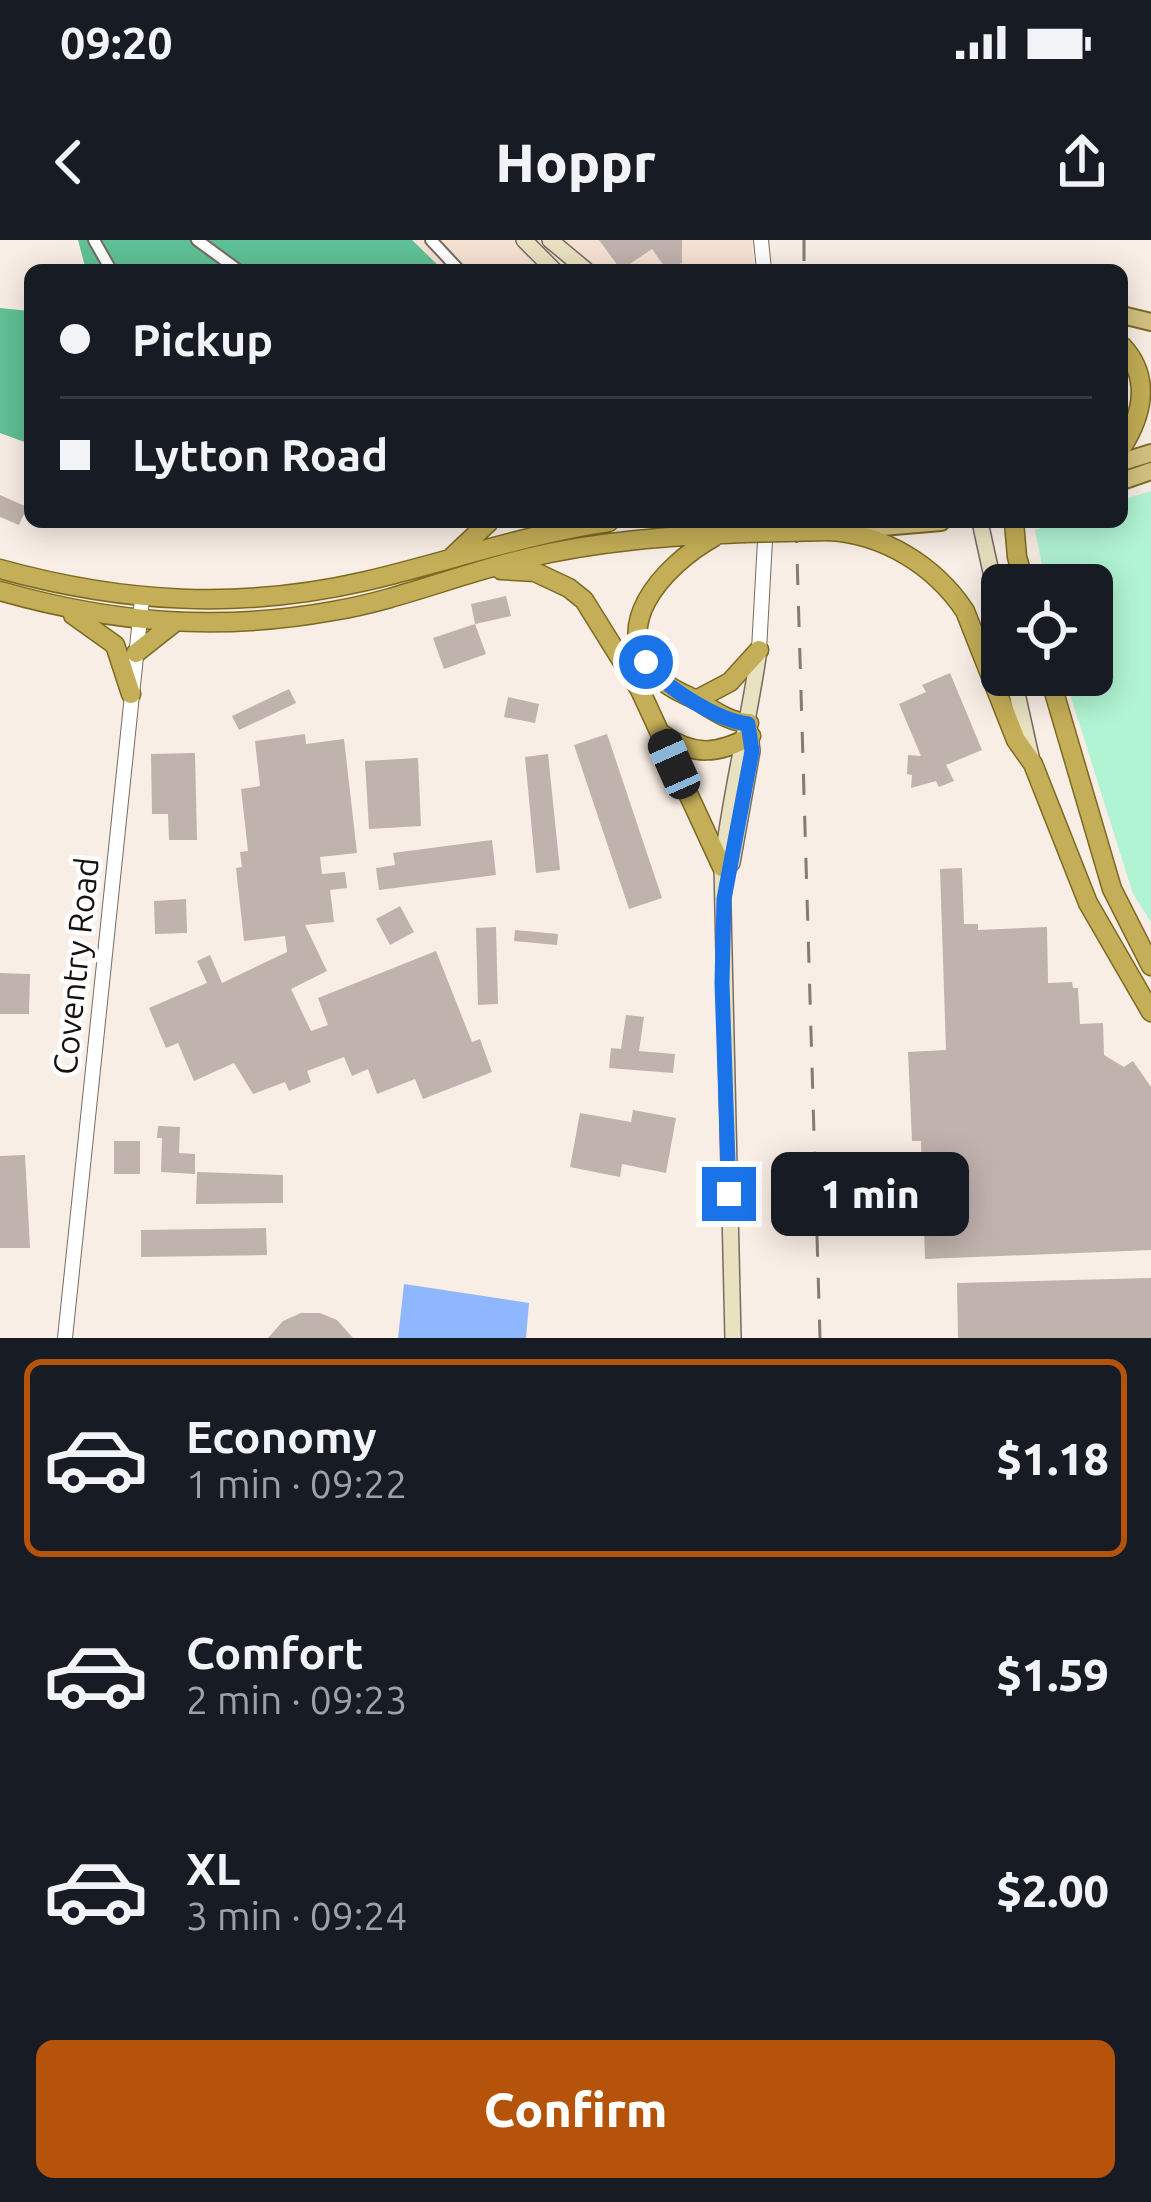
<!DOCTYPE html>
<html lang="en">
<head>
<meta charset="utf-8">
<style>
	:root { --surface:#171b24; --page:#242831; --text:#f1f3f6; --muted:#9ea1a6; --line:#363941; --accent:#b45309 }
	body { margin:0; font-family:Ubuntu,sans-serif; background:var(--page); color:var(--text); height:100vh; display:flex; flex-direction:column; font-size:45px; white-space:nowrap }
	* { box-sizing:border-box; margin:0 }
	p { font-size:39px; color:var(--muted) }
	.icon { flex:none; width:66px; height:66px; fill:none; stroke:currentColor; stroke-width:2; stroke-linecap:round; stroke-linejoin:round }
	.map { position:relative; height:1098px; overflow:hidden }
	.side { display:flex; flex-direction:column; background:var(--surface); flex:1 }
	.side>* { flex:none }
	.banner { position:absolute; left:24px; top:24px; width:1104px; height:264px; border-radius:18px; box-shadow:0 6px 30px #0003; display:grid; align-content:center; height:264px; padding:0 36px; background:var(--surface) }
	.tools { position:absolute; left:981px; top:324px; display:grid; gap:24px }
	.tools a { display:grid; place-items:center; width:132px; height:132px; border-radius:18px; background:var(--surface); box-shadow:0 6px 30px #0003; font-size:60px }
	.end { position:absolute; width:54px; height:54px; margin:-27px; border:15px solid #1a73e8; background:#fff; box-shadow:0 0 0 6px #fff }
	.from { border-radius:50% }
	.bubble { position:absolute; height:84px; border-radius:18px; background:var(--surface); box-shadow:0 6px 30px #0003; font-size:39px; font-weight:800; line-height:84px; text-align:center }
	.car { position:absolute; width:36px; height:72px; margin:-36px -18px; border-radius:15px; box-shadow:0 0 9px 3px #0007; background:linear-gradient(#222 24%,#8ab4d8 0 40%,#222 0 76%,#8ab4d8 0 86%,#222 0) }
	.banner b { display:flex; align-items:center; gap:42px; height:114px; font-size:45px }
	.banner b+b { border-top:3px solid var(--line) }
	.banner i { width:30px; height:30px; background:var(--text) }
	ul { padding:21px 0 0; list-style:none }
	li { display:flex; align-items:center; gap:36px; height:198px; margin:0 24px 18px; padding:0 12px; border:6px solid transparent; border-radius:18px }
	li div { flex:1 }
	li b { display:block; font-size:45px }
	li em { font-style:normal; font-weight:800 }
	li.active { border-color:var(--accent) }
	li>.icon { width:108px; height:108px; stroke-width:1.5 }
	.primary-button { display:flex; gap:24px; margin-top:auto; padding:24px 36px }
	.primary-button a { flex:1; height:138px; border-radius:18px; background:var(--accent); color:#fff; font-size:48px; font-weight:800; line-height:138px; text-align:center }
	.status { display:flex; justify-content:space-between; align-items:center; height:84px; padding:0 60px; background:var(--surface); direction:ltr }
	.status svg { height:33px; fill:currentColor }
	header { display:flex; justify-content:space-between; align-items:center; height:156px; padding:0 36px; background:var(--surface); font-size:54px; font-weight:800 }
	.map>svg:first-child { display:block }
	.commercial { fill:#f6e2d3 }
	.green { fill:#b1f4d3 }
	.forest { fill:#60c196 }
	.water { fill:#8eb7ff }
	.building { fill:#c0b2ad }
	.lines { fill:none; stroke-linecap:round; stroke-linejoin:round }
	.minor-casing { stroke:#756b63; stroke-width:14 }
	.tertiary-casing { stroke:#756b63; stroke-width:16 }
	.secondary-casing { stroke:#756b63; stroke-width:18 }
	.primary-casing { stroke:#7d6a22; stroke-width:20 }
	.trunk-casing { stroke:#7d6a22; stroke-width:21 }
	.minor { stroke:#fff; stroke-width:10 }
	.tertiary { stroke:#fff; stroke-width:14 }
	.secondary { stroke:#e9e1c0; stroke-width:15 }
	.primary { stroke:#d3c281; stroke-width:16 }
	.trunk { stroke:#c4ae57; stroke-width:18 }
	.rail { stroke:#827b76; stroke-width:3; stroke-dasharray:21 21; stroke-linecap:butt }
	.trunk-bridge-casing { stroke:#7d6a22; stroke-width:21; stroke-linecap:butt }
	.trunk-bridge { stroke:#c4ae57; stroke-width:18 }
	.route { stroke:#1a73e8; stroke-width:15 }
	.labels { text-anchor:middle; dominant-baseline:central; stroke-width:9; stroke-linejoin:round; paint-order:stroke }
	.street-label { font-size:33px; fill:#14110e; stroke:#fff }
</style>
</head>
<body>
<div class="status"><b>09:20</b><svg viewBox="0 0 49 12"><path d="M0 12V9h3v3zM5 12V6h3v6zM10 12V3h3v9zM15 12V0h3v12zM26 1h20v11H26zM47 4h2v5h-2z"/></svg></div>
<header><svg class="icon" aria-label="back" viewBox="0 0 24 24"><path d="M15 5l-7 7 7 7"/></svg>Hoppr<svg class="icon" aria-label="share" viewBox="0 0 24 24"><path d="M12 15V3M7 8l5-5 5 5M5 13v7h14v-7"/></svg></header>
<div class="map">
<svg width="1151" height="1098" viewBox="0 0 1151 1098">
	<rect width="100%" height="100%" fill="#f9eee5"/>
	<!-- commercial -->
	<path class="commercial" d="M412 0H752L754 30H443Z"/>
	<!-- green -->
	<path class="green" d="M1151 251V682L1133 654 1064 435H1092V345H1046L1035 290 1058 282H1122V260Z"/>
	<!-- forest -->
	<path class="forest" d="M78 0H412L443 30H86Z
		M0 68 30 71V204L0 193Z"/>
	<!-- water -->
	<path class="water" d="M404 1044 529 1063 526 1098H398Z"/>
	<!-- building -->
	<path class="building" d="M599 0H682V23L667 30 652 9 621 30Z
		M0 255 27 267 19 285 0 277Z
		M506 356 511 376 475 384 471 364Z
		M475 384 486 414 444 429 433 398Z
		M950 433 982 510 946 525 954 541 939 547 936 541 911 548 912 535 907 534 908 515 921 516 899 464 926 452 922 445Z
		M289 449 296 463 239 490 232 476Z
		M508 457 539 464 535 483 504 477Z
		M305 494 306 504 344 499 357 613 320 617 322 634 345 632 347 648 330 650 334 682 305 685 327 731 291 749 311 791 328 785 318 758 436 711 472 802 480 799 492 832 423 859 415 839 377 854 368 829 352 836 344 817 307 831 311 842 289 851 285 842 253 854 234 823 194 841 178 803 166 808 149 768 207 743 197 721 210 715 222 743 287 712 285 696 244 701 236 628 242 627 240 612 248 611 241 549 260 546 255 501Z
		M607 494 662 658 629 669 574 505Z
		M195 513 197 600H169L168 574H152L151 514Z
		M548 514 560 630 536 633 525 517Z
		M418 518 421 586 369 589 365 521Z
		M492 600 496 635 379 650 376 628 395 625 393 613Z
		M962 628 964 684H978V690L1047 687 1048 743 1072 742 1073 748H1078L1080 784 1103 783 1104 815 1124 827 1133 821 1151 847V1010L925 1019 921 901H912L908 812 946 810 940 629Z
		M186 659 187 693 155 694 154 661Z
		M400 666 414 692 390 705 376 679Z
		M496 687 498 764 478 765 476 688Z
		M515 690 558 694 557 705 514 701Z
		M0 733 30 734 29 774H0Z
		M626 775 644 777 639 811 675 814 673 833 609 828 611 808 621 809Z
		M633 870 676 878 666 933 622 924 620 937 570 927 580 873 631 882Z
		M158 886 180 887 179 913 195 914V934L161 932 162 898H157Z
		M114 901H140V934H114Z
		M25 915 30 1008H0V916Z
		M197 932 283 935V963L196 964Z
		M266 988 267 1015 141 1017V990Z
		M1151 1038V1098H958L957 1043Z
		M301 1073H320L337 1080 353 1098H268L283 1081Z"/>
	<g class="lines">
		<!-- minor casing -->
		<g class="minor-casing">
			<path id="minor" d="M94 0 111 30
				M197 0 238 30
				M431 0 459 30"/>
		</g>
		<!-- tertiary casing -->
		<g class="tertiary-casing">
			<path id="tertiary" d="M761 0 764 30
				M759 410 766 282
				M65 1098 142 359"/>
		</g>
		<!-- secondary casing -->
		<g class="secondary-casing">
			<path id="secondary" d="M524 0 554 30
				M550 0 586 30
				M980 282 1002 382
				M1013 435 1032 521
				M732 623 752 511 749 486
				M733 1098 722 627C730 553 749 483 759 410"/>
		</g>
		<!-- primary casing -->
		<g class="primary-casing">
			<path id="primary" d="M1122 75 1151 82
				M1122 222 1151 213
				M1122 241 1151 231
				M847 290 941 282"/>
		</g>
		<!-- trunk casing -->
		<g class="trunk-casing">
			<path id="trunk" d="M1122 106C1151 137 1143 174 1122 207
				M1014 282 1017 317 1025 345
				M829 291C884 294 935 326 965 371L1016 500 1033 524 1088 663 1151 772
				M714 297C664 325 600 392 665 443 675 451 687 455 698 461 715 471 729 482 749 483
				M453 316 489 282
				M0 329C123 363 240 370 366 341 447 322 526 294 609 282
				M501 330 535 332 569 348 584 360 640 450 722 627
				M0 351C113 383 217 392 333 371 399 360 462 333 527 318 598 301 670 296 744 293
				M73 375 115 405 131 454
				M136 413 174 383
				M1049 435 1112 649 1151 726
				M696 460 730 442 759 410
				M662 494C693 517 719 514 751 496"/>
		</g>
		<!-- minor -->
		<use href="#minor" class="minor"/>
		<!-- tertiary -->
		<use href="#tertiary" class="tertiary"/>
		<!-- secondary -->
		<use href="#secondary" class="secondary"/>
		<!-- primary -->
		<use href="#primary" class="primary"/>
		<!-- trunk -->
		<use href="#trunk" class="trunk"/>
		<!-- rail -->
		<path class="rail" d="M804 0V30
			M796 282 820 1098"/>
		<!-- trunk-bridge casing -->
		<g class="trunk-bridge-casing">
			<path id="trunk-bridge" d="M744 293 829 291"/>
		</g>
		<!-- trunk-bridge -->
		<use href="#trunk-bridge" class="trunk-bridge"/>
	</g>
	<g class="lines">
		<!-- route -->
		<path class="route" d="M646 422C665 448 717 480 748 484L752 511 724 659 722 743 729 954"/>
	</g>
	<g class="labels">
		<!-- street labels -->
		<g class="street-label">
			<text transform="translate(75 726) rotate(-84)">Coventry Road</text>
		</g>
	</g>
</svg>
<div class="tools">
<a><svg class="icon" aria-label="locate" viewBox="0 0 24 24"><circle cx="12" cy="12" r="6"/><path d="M12 2v4M12 18v4M2 12h4M18 12h4"/></svg></a>
</div>
<i class="end from" style="left:646px;top:422px"></i>
<i class="end" style="left:729px;top:954px"></i>
<div class="bubble" style="left:771px;top:912px;width:198px">1 min</div>
<i class="car" style="left:674px;top:524px;rotate:336deg"></i>
<div class="banner">
<b><i class="from"></i>Pickup</b>
<b><i></i>Lytton Road</b>
</div>
</div>
<section class="side">
<ul>
<li class="active"><svg class="icon" aria-label="car" viewBox="0 0 24 24"><path d="M5 17H2v-5l4-1 3-4h7l3 4 3 1v5h-3M9 17h6M6 11h13"/><circle cx="7" cy="17" r="2"/><circle cx="17" cy="17" r="2"/></svg><div><b>Economy</b><p>1 min · 09:22</p></div><em>$1.18</em></li>
<li><svg class="icon" aria-label="car" viewBox="0 0 24 24"><path d="M5 17H2v-5l4-1 3-4h7l3 4 3 1v5h-3M9 17h6M6 11h13"/><circle cx="7" cy="17" r="2"/><circle cx="17" cy="17" r="2"/></svg><div><b>Comfort</b><p>2 min · 09:23</p></div><em>$1.59</em></li>
<li><svg class="icon" aria-label="car" viewBox="0 0 24 24"><path d="M5 17H2v-5l4-1 3-4h7l3 4 3 1v5h-3M9 17h6M6 11h13"/><circle cx="7" cy="17" r="2"/><circle cx="17" cy="17" r="2"/></svg><div><b>XL</b><p>3 min · 09:24</p></div><em>$2.00</em></li>
</ul>
<div class="primary-button"><a>Confirm</a></div>
</section>
</body>
</html>
